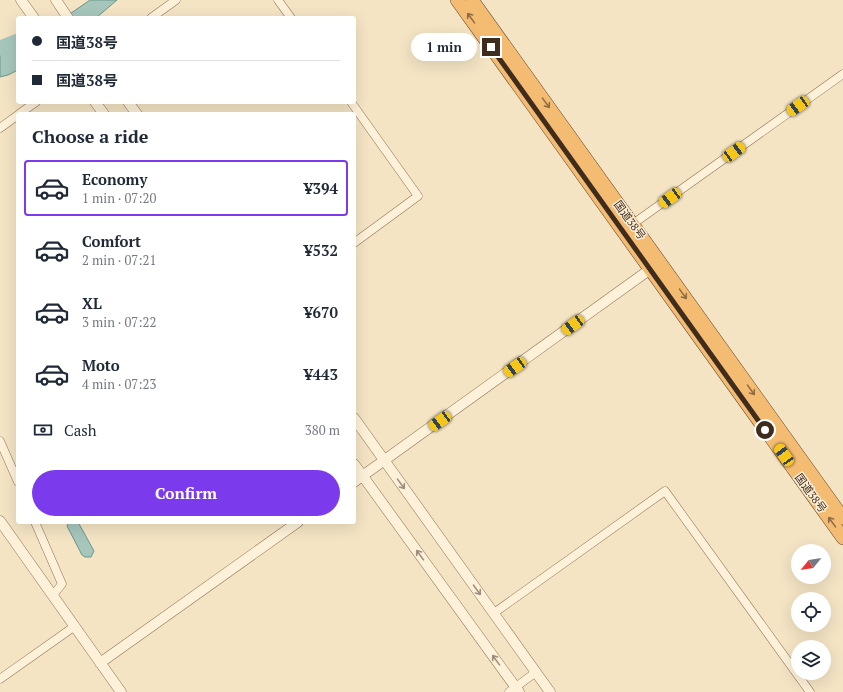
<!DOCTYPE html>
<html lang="en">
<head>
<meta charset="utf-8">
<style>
	:root { --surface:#fff; --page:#f2f2f3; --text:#1f2937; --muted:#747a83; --line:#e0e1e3; --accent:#7c3aed }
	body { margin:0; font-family:"PT Serif","Noto Sans JP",serif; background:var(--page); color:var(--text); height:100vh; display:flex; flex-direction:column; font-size:15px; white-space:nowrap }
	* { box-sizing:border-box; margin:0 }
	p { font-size:13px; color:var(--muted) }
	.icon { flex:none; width:22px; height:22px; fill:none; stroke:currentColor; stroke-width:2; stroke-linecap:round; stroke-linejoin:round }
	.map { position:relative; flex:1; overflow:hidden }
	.details { position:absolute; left:16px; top:112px; width:340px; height:412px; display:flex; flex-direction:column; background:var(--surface); border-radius:4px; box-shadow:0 4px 16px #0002 }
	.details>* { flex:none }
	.banner { position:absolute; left:16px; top:16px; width:340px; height:88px; border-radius:4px; box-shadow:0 4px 16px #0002; display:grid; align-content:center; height:88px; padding:0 16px; background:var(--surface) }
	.needle { width:26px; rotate:240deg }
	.controls { position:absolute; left:791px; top:544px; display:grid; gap:8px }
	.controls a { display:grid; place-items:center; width:40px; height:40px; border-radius:50%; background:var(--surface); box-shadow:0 4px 16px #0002; font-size:20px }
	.end { position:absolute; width:18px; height:18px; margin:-9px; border:5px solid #402c1d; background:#fff; box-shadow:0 0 0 2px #fff }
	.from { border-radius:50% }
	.bubble { position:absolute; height:28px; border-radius:14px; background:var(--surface); box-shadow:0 4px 16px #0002; font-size:13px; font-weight:600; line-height:28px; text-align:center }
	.car { position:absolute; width:12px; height:24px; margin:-12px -6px; border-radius:5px; box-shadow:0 0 3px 1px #0007; background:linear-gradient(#f5c518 24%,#345 0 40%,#f5c518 0 76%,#345 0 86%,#f5c518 0) }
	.banner b { display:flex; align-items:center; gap:14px; height:38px; font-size:15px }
	.banner b+b { border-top:1px solid var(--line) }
	.banner i { width:10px; height:10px; background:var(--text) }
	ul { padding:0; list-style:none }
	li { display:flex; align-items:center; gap:12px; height:56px; margin:0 8px 6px; padding:0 8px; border:2px solid transparent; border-radius:4px }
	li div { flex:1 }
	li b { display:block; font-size:15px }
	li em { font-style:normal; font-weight:600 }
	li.current { border-color:var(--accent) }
	li>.icon { width:36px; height:36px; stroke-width:1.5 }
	h2 { padding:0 16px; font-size:18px; line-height:48px }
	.pay { display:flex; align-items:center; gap:10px; height:44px; padding:0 16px; font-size:15px }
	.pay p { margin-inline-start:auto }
	.action { display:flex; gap:8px; margin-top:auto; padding:8px 16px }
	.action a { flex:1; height:46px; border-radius:24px; background:var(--accent); color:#fff; font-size:16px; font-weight:600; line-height:46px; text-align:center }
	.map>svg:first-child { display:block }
	.water { fill:#a6c6bc; stroke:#6b968a }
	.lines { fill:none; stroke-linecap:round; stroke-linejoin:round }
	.river { stroke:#a6c6bc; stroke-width:15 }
	.minor-casing { stroke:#917457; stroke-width:9 }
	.tertiary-casing { stroke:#917457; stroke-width:11 }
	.trunk-casing { stroke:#5f422c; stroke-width:14 }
	.minor { stroke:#fdf1d9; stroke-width:8 }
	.tertiary { stroke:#fdf1d9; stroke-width:10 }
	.trunk { stroke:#f4bc72; stroke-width:13 }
	.oneway { stroke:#916d43 }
	.oneway2 { stroke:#9e8e7b }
	.route { stroke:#402c1d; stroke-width:5 }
	.labels { text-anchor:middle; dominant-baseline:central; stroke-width:3; stroke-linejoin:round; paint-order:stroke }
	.street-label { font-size:11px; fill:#402c1d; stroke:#faeed5 }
</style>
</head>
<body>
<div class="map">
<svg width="843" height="692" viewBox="0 0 843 692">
	<rect width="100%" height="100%" fill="#f4e4c4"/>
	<!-- water -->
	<path class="water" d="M90 0H117L96 18H64Z
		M18 47V70L8 75 0 77V54Z
		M69 522H78L94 551 91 557H85L82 555 67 526Z"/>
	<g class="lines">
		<!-- river -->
		<path class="river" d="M0 48 18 41"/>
		<!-- minor casing -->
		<g class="minor-casing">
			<path id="minor" d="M278 0 291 18
				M151 18 176 0
				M351 102 418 196 354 243
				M19 114 36 102
				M0 128 18 115
				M630 226 843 74
				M0 441 18 482
				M35 522 62 584 53 595
				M494 613 665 491 810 692
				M0 679 75 626
				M509 692 536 672"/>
		</g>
		<!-- tertiary casing -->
		<g class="tertiary-casing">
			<path id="tertiary" d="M21 0 34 18
				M56 0 68 18
				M95 102 104 114
				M128 102 137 114
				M354 418 550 692
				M354 464 519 692
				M354 482 656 265
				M0 521 121 692
				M100 663 298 522"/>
		</g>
		<!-- trunk casing -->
		<g class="trunk-casing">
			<path id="trunk" d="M457 0 843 538
				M472 0 843 518"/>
		</g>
		<!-- minor -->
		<use href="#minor" class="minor"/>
		<!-- tertiary -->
		<use href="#tertiary" class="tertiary"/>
		<!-- trunk -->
		<use href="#trunk" class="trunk"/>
	</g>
	<!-- one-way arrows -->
	<defs><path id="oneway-shaft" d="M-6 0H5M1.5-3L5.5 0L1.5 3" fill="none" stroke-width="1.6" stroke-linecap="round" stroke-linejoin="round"/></defs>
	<g class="oneway">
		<use href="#oneway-shaft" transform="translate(471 18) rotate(-126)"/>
		<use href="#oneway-shaft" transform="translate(546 103) rotate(54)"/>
		<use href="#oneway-shaft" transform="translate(683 294) rotate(54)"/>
		<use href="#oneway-shaft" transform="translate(751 390) rotate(54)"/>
		<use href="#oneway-shaft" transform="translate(832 522) rotate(-126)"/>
	</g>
	<g class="oneway2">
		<use href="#oneway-shaft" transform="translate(401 484) rotate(54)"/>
		<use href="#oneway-shaft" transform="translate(420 555) rotate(-126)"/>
		<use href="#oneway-shaft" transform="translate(477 590) rotate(54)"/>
		<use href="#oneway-shaft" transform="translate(496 660) rotate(-126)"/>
	</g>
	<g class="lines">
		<!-- route -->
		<path class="route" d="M491 47 765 430"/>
	</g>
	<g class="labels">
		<!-- street labels -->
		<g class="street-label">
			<text transform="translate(630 220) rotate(54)">国道38号</text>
			<text transform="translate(811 493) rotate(54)">国道38号</text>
		</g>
	</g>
</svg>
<div class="controls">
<a><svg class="needle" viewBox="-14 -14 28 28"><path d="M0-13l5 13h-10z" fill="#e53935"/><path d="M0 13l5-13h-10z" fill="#747a83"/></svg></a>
<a><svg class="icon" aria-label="locate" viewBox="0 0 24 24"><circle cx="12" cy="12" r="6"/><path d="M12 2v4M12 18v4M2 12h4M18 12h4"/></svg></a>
<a><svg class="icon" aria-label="layers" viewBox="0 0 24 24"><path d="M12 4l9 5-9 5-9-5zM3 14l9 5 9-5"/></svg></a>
</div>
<i class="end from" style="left:765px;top:430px"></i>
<i class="end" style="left:491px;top:47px"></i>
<div class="bubble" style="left:411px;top:33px;width:66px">1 min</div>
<i class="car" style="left:798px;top:106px;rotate:235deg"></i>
<i class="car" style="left:734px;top:152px;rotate:54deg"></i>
<i class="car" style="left:670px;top:198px;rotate:234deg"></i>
<i class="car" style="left:573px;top:325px;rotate:234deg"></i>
<i class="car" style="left:515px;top:367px;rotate:235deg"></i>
<i class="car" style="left:440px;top:421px;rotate:234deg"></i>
<i class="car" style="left:784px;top:455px;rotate:325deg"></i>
<div class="banner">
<b><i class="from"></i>国道38号</b>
<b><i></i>国道38号</b>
</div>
<section class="details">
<h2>Choose a ride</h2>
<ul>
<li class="current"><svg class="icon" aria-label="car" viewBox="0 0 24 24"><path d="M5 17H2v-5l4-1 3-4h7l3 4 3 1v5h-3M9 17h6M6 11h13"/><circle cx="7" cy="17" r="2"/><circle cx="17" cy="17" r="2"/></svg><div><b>Economy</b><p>1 min · 07:20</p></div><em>¥394</em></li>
<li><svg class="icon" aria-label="car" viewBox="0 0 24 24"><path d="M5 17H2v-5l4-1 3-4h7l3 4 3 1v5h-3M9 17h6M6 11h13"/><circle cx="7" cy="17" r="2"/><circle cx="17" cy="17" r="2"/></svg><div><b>Comfort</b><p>2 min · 07:21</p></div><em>¥532</em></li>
<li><svg class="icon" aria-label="car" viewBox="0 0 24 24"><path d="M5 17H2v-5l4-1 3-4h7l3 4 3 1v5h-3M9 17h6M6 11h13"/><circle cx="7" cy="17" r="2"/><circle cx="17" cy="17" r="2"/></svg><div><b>XL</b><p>3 min · 07:22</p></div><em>¥670</em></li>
<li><svg class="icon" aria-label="car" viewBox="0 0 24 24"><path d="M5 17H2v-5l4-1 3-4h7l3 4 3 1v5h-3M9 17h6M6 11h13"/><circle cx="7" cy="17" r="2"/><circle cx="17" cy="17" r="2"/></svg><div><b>Moto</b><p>4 min · 07:23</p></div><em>¥443</em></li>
</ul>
<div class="pay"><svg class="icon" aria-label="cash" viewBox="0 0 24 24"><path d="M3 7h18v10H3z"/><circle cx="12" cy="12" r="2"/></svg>Cash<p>380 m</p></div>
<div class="action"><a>Confirm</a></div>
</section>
</div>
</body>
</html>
